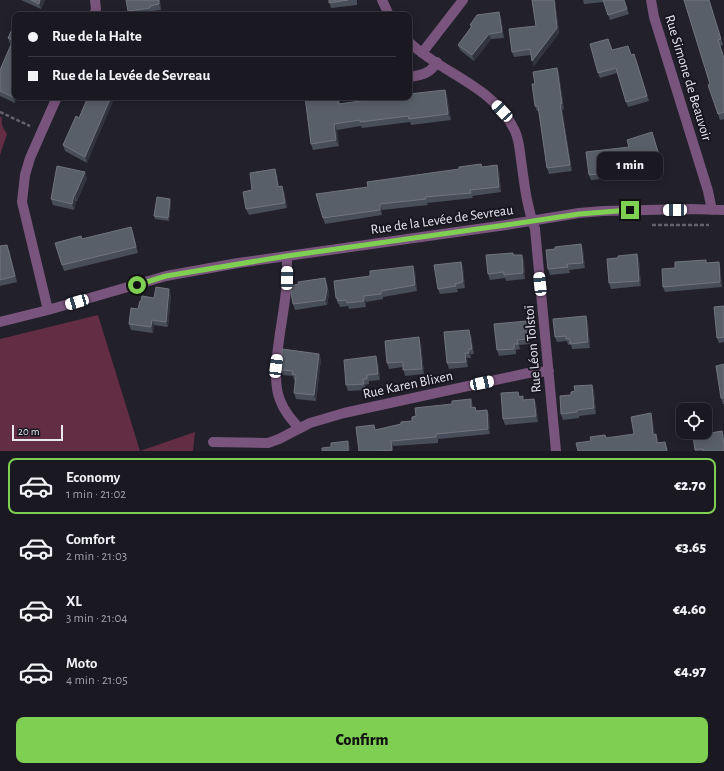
<!DOCTYPE html>
<html lang="en">
<head>
<meta charset="utf-8">
<style>
	:root { --surface:#1a1820; --page:#27252d; --text:#f1f3f6; --muted:#9fa0a5; --line:#38373e; --accent:#7fd052 }
	body { margin:0; font-family:"Alegreya Sans",sans-serif; background:var(--page); color:var(--text); height:100vh; display:flex; flex-direction:column; font-size:15px; white-space:nowrap }
	* { box-sizing:border-box; margin:0 }
	p { font-size:13px; color:var(--muted) }
	.icon { flex:none; width:22px; height:22px; fill:none; stroke:currentColor; stroke-width:2; stroke-linecap:round; stroke-linejoin:round }
	.map { position:relative; height:451px; overflow:hidden }
	.details { display:flex; flex-direction:column; background:var(--surface); flex:1 }
	.details>* { flex:none }
	.top-card { position:absolute; left:12px; top:12px; width:400px; height:88px; border-radius:8px; box-shadow:0 2px 10px #0003,0 0 0 1px var(--line); display:grid; align-content:center; height:88px; padding:0 16px; background:var(--surface) }
	.buttons { position:absolute; left:676px; top:403px; display:grid; gap:8px }
	.buttons a { display:grid; place-items:center; width:36px; height:36px; border-radius:8px; background:var(--surface); box-shadow:0 2px 10px #0003,0 0 0 1px var(--line); font-size:20px }
	.scale { position:absolute; left:12px; bottom:10px; width:51px; box-sizing:border-box; padding-left:4px; border:2px solid #e8e7ef; border-top:0; font-size:11px; line-height:14px; white-space:nowrap; color:#e8e7ef; -webkit-text-stroke:3px #181621; paint-order:stroke }
	.end { position:absolute; width:18px; height:18px; margin:-9px; border:5px solid #7fd052; background:#111; box-shadow:0 0 0 2px #111 }
	.from { border-radius:50% }
	.bubble { position:absolute; height:28px; border-radius:8px; background:var(--surface); box-shadow:0 2px 10px #0003,0 0 0 1px var(--line); font-size:13px; font-weight:800; line-height:28px; text-align:center }
	.car { position:absolute; width:12px; height:24px; margin:-12px -6px; border-radius:5px; box-shadow:0 0 3px 1px #0007; background:linear-gradient(#fff 24%,#345 0 40%,#fff 0 76%,#345 0 86%,#fff 0) }
	.top-card b { display:flex; align-items:center; gap:14px; height:38px; font-size:15px }
	.top-card b+b { border-top:1px solid var(--line) }
	.top-card i { width:10px; height:10px; background:var(--text) }
	ul { padding:7px 0 0; list-style:none }
	li { display:flex; align-items:center; gap:12px; height:56px; margin:0 8px 6px; padding:0 8px; border:2px solid transparent; border-radius:8px }
	li div { flex:1 }
	li b { display:block; font-size:15px }
	li em { font-style:normal; font-weight:800 }
	li.active { border-color:var(--accent) }
	li>.icon { width:36px; height:36px; stroke-width:1.5 }
	.action { display:flex; gap:8px; margin-top:auto; padding:8px 16px }
	.action a { flex:1; height:46px; border-radius:8px; background:var(--accent); color:#111; font-size:16px; font-weight:800; line-height:46px; text-align:center }
	.map>svg:first-child { display:block }
	.green { fill:#632d43 }
	.lines { fill:none; stroke-linecap:round; stroke-linejoin:round }
	.path { stroke:#63626c; stroke-width:2.5; stroke-dasharray:4 2; stroke-linecap:butt }
	.minor { stroke:#79547c; stroke-width:10 }
	.wall { fill:#484e59 }
	.shaded-wall { fill:#323540 }
	.building { fill:#595f69; stroke:#70747e }
	.route { stroke:#7fd052; stroke-width:5 }
	.labels { text-anchor:middle; dominant-baseline:central; stroke-width:4; stroke-linejoin:round; paint-order:stroke }
	.street-label { font-size:14px; fill:#e8e7ef; stroke:#181621 }
</style>
</head>
<body>
<div class="map">
<svg width="724" height="451" viewBox="0 0 724 451">
	<rect width="100%" height="100%" fill="#22202b"/>
	<!-- green -->
	<path class="green" d="M0 117H2C1 125 3 128 7 134L0 155Z
		M98 315 140 451 195 432 193 451H0V339Z"/>
	<g class="lines">
		<!-- path -->
		<path class="path" d="M0 112 30 126
			M652 225H709"/>
		<!-- minor -->
		<path class="minor" d="M382 0 389 15
			M651 0 654 17 708 191 712 210
			M94 15 96 9 95 0
			M409 42C442 74 494 86 515 131 520 142 520 155 522 167 525 189 527 207 535 229L556 451
			M422 53 463 0
			M409 77C422 75 430 74 437 62
			M287 256C287 267 287 278 286 290 284 319 269 374 280 400 284 411 291 419 299 428
			M48 310 22 202 25 175 30 158 57 97
			M0 322 48 310 166 276 238 263 506 225 579 213 603 211 690 209 724 210
			M213 442 268 443 279 439 310 423 344 413 528 373 549 371"/>
	</g>
	<!-- wall -->
	<path class="wall" d="M21 0H45L41 9Z
		M160 0 161 10 152 11V13L143 15H130L128 11Z
		M329 0H357V5L331 8Z
		M532 0H555L559 33 534 66 531 55 514 57 512 52 536 26Z
		M583 0H624L629 14 610 20 604 2 584 4Z
		M684 0H709L723 45 720 46 724 58V119L720 120 718 114 710 84Z
		M501 18 504 38 491 39 474 61 460 50 458 45 471 27 470 25Z
		M14 25 15 103 0 96V70L12 44H10L8 38Z
		M612 50 631 55 636 59 649 101 628 107 617 73 600 78 598 73Z
		M557 68 559 74 564 110 562 109 572 171 549 174 547 168 539 111H537L535 106V84Z
		M445 90 447 96 451 120 411 125 410 122 362 128 361 126 337 130 339 146 313 150 311 144 340 104 409 97Z
		M277 97H294L278 99Z
		M79 118 87 163 65 151 63 145Z
		M654 138 663 167 634 176 591 180 589 175 629 147Z
		M497 165 499 171 501 192 472 196 473 198 427 203 428 205 382 210V215L325 224 323 218 368 187 482 167Z
		M277 174 279 187 284 192 287 208 249 215 246 209 252 190Z
		M87 178 77 201H76L74 210 53 205 51 199Z
		M171 202 169 221 155 219 154 216Z
		M131 227 133 232 138 253 64 271 62 265 82 239Z
		M581 244 583 250 585 268 569 270 570 273 550 275 548 269 555 249Z
		M0 246 9 250 17 282 0 286Z
		M513 253 514 255 524 260 525 279 506 281 505 278 490 280 488 274Z
		M637 254 639 260 641 286 611 289 609 283 618 258Z
		M461 262 463 267 465 288 457 289 458 292 440 294 438 289Z
		M719 262 720 267 722 287 665 292 663 287 675 268 707 263Z
		M415 271 417 291 383 297V299L366 302V307L349 309 348 306 340 307 339 304H338L336 298Z
		M325 278 327 284 329 294 327 305 295 310 293 304 299 284Z
		M171 295 168 327 154 325 153 333 131 330 129 324 138 309 154 298Z
		M724 306V342L719 343 717 338Z
		M586 316 588 322 590 348 572 349 571 344 568 345 567 341 557 342 555 337Z
		M529 327 530 344 519 345 520 349 516 350V354L499 356 497 350Z
		M471 336 474 354H471V358H467L468 367 449 369 447 363Z
		M421 343 424 374 405 376 403 367 389 369 387 363Z
		M321 359 316 401 296 399 294 393 295 380H294L293 376 283 375 281 370Z
		M378 362 380 380 369 381V384L365 385 366 390 348 391 346 385Z
		M724 364V404H723L721 398Z
		M592 385 594 391 596 414 579 416V418L563 420 561 414 571 395 575 391Z
		M520 396 524 400 534 399 536 404 538 422 505 425 503 419Z
		M452 404 473 405V408L477 411 487 410 489 416 490 434 438 439V443L393 446V451H359L376 430 401 424 412 421 416 416Z
		M722 431 724 436V451H695L693 436Z"/>
	<!-- shaded-wall -->
	<path class="shaded-wall" d="M40 0H45L41 9 39 4Z
		M159 0H160L161 10 159 4Z
		M554 0H555V1L559 33 534 66 532 61Z
		M499 12 501 18 504 38 502 32Z
		M489 34 491 39 474 61 472 55Z
		M557 68 559 74 564 110 562 104Z
		M445 90 447 96 451 120 448 114Z
		M15 92V97H17L15 103 13 97Z
		M111 97H115L87 163 85 157Z
		M338 97H339L341 110 339 104Z
		M560 103 562 109 572 171 570 165Z
		M334 124 337 130 339 146 336 140Z
		M497 165 499 171 501 192 499 187Z
		M275 169 277 174 280 193 278 187Z
		M85 172 87 178 77 201 75 195Z
		M282 186 284 192 287 208 285 203Z
		M74 195 76 201 74 210 72 204Z
		M170 199 171 202 169 221 168 218Z
		M380 204 382 210V215L380 210Z
		M131 227 133 232 138 253 136 247Z
		M581 244 583 250 585 268 583 263Z
		M7 245 9 250 17 282 15 276Z
		M637 254 639 260 641 286 639 281Z
		M522 255 524 260 525 279 523 273Z
		M461 262 463 267 465 288 463 282Z
		M719 262 720 267 722 287 720 282Z
		M413 266 415 271 417 291 415 285Z
		M325 278 327 284 329 294 327 305 325 300Z
		M169 289 171 295 168 327 166 322Z
		M364 296 366 302V307L364 301Z
		M586 316 588 322 590 348 588 342Z
		M152 320 154 325 153 333 151 327Z
		M527 321 529 327 530 344 528 339Z
		M469 330 471 336 474 354 472 349Z
		M419 337 421 343 424 374 422 369Z
		M469 349 471 354V358L469 353Z
		M465 353 467 358 468 367 466 362Z
		M319 354 321 359 316 401 314 395Z
		M376 356 378 362 380 380 378 374Z
		M363 379 365 385 366 390 364 384Z
		M592 385 594 391 596 414 594 408Z
		M471 399 473 405V413L471 408Z
		M534 399 536 404 538 422 536 416Z
		M487 410 489 416 490 434 488 429Z
		M651 413 653 420 656 442 653 435Z
		M722 431 724 437V445Z
		M656 434 659 441 660 450 657 443Z
		M348 441 350 447V451H348Z
		M391 441 393 446V451H392V450Z
		M665 442 668 449V451H667Z"/>
	<!-- building -->
	<path class="building" d="M31 0H40L39 4Z
		M126 0H159V4L150 6V8L128 11Z
		M329 0H348L329 3Z
		M532 0H554L557 28 532 61 530 49 512 52 509 29 536 26Z
		M603 0H624L627 9 608 15Z
		M684 0H709L721 39 718 40 724 58V112L718 114 708 85 710 84Z
		M499 12 502 32 489 34 472 55 458 45 472 26 470 25 477 15Z
		M14 25 15 26V92L13 97 0 91V70L13 40 8 38Z
		M608 39 612 50 628 46 631 55 634 54 647 96 626 102 616 68 598 73 590 44Z
		M557 68 562 104 560 103 570 165 547 168 538 106H535L532 84H535L533 72Z
		M445 90 448 114 409 119 408 116 360 122V120L334 124 336 140 311 144 305 97H338L339 104 381 98V97H409V94Z
		M88 97H111L85 157 63 145 76 116 79 118Z
		M652 132 661 162 632 171 589 175 586 152 629 147 627 140Z
		M481 164 482 167 497 165 499 187 470 190 471 193 425 197 426 199 380 204V210L323 218 316 194 368 187 367 182 459 169V167Z
		M57 166 85 172 75 195H74L72 204 51 199Z
		M275 169 278 187 282 186 285 203 246 209 243 192 252 190 250 173Z
		M157 197 170 199 168 218 154 216Z
		M131 227 136 247 62 265 55 243 81 236 82 239Z
		M581 244 583 263 567 264 568 267 548 269 546 250 555 249V247Z
		M7 245 15 276 0 280V246Z
		M513 253V255H522L523 273 504 275V272L488 274 486 255Z
		M637 254 639 281 609 283 607 259 618 258V256Z
		M706 260V263L719 262 720 282 663 287 662 269 675 268V262Z
		M461 262 463 282 455 284 456 286 438 289 434 265Z
		M413 266 415 285 381 291V294L364 296V301L347 303 346 300 338 301V298H336L334 281 370 276V271Z
		M325 278 327 289 325 300 293 304 290 286 299 284 298 282Z
		M156 287 169 289 166 322 152 320 151 327 129 324 131 308 138 309 140 301H141L142 296 154 298Z
		M724 306V337L717 338 714 307Z
		M586 316 588 342 570 344V339H566V336L555 337 553 319Z
		M527 321 528 339 517 340 518 344H514V349L497 350 494 324Z
		M469 330 472 349H469V353H465L466 362 447 363 444 332Z
		M419 337 422 369 403 370V362L387 363 385 341Z
		M282 349 319 354 314 395 294 393 296 375 292 374 293 371 281 370Z
		M376 356 378 374 367 375V379H363L364 384 346 385 344 360Z
		M724 364V398H721L716 366Z
		M592 385 594 408 577 410V412L561 414 560 396 571 395V392L575 391 574 386Z
		M518 392 519 397 523 396V400L534 399 536 416 503 419 501 393Z
		M471 399V408L475 407 476 411 487 410 488 429 436 434V437L391 441 392 450 378 451H359L356 427 374 425 375 430 401 424V422L412 421V417L416 416 415 408 452 404V401Z
		M651 413 653 435 656 434 657 443 665 442 667 451H638V450L634 451H578L576 443 591 441 590 437 605 435 606 438 634 434 631 417Z
		M722 431 724 445V451H703V449L695 450 693 436Z
		M348 441V451H322V448L331 447V443Z"/>
	<g class="lines">
		<!-- route -->
		<path class="route" d="M137 285 166 276 287 256 506 225 579 214 630 210"/>
	</g>
	<g class="labels">
		<!-- street labels -->
		<g class="street-label">
			<text transform="translate(688 78) rotate(73)">Rue Simone de Beauvoir</text>
			<text transform="translate(442 220) rotate(-8)">Rue de la Levée de Sevreau</text>
			<text transform="translate(533 349) rotate(-95)">Rue Léon Tolstoï</text>
			<text transform="translate(408 385) rotate(-12)">Rue Karen Blixen</text>
		</g>
	</g>
</svg>
<div class="buttons">
<a><svg class="icon" aria-label="locate" viewBox="0 0 24 24"><circle cx="12" cy="12" r="6"/><path d="M12 2v4M12 18v4M2 12h4M18 12h4"/></svg></a>
</div>
<div class="scale">20 m</div>
<i class="end from" style="left:137px;top:285px"></i>
<i class="end" style="left:630px;top:210px"></i>
<div class="bubble" style="left:597px;top:152px;width:66px">1 min</div>
<i class="car" style="left:502px;top:111px;rotate:317deg"></i>
<i class="car" style="left:675px;top:210px;rotate:269deg"></i>
<i class="car" style="left:287px;top:278px;rotate:1deg"></i>
<i class="car" style="left:540px;top:284px;rotate:354deg"></i>
<i class="car" style="left:77px;top:302px;rotate:254deg"></i>
<i class="car" style="left:276px;top:366px;rotate:7deg"></i>
<i class="car" style="left:482px;top:383px;rotate:78deg"></i>
<div class="top-card">
<b><i class="from"></i>Rue de la Halte</b>
<b><i></i>Rue de la Levée de Sevreau</b>
</div>
</div>
<section class="details">
<ul>
<li class="active"><svg class="icon" aria-label="car" viewBox="0 0 24 24"><path d="M5 17H2v-5l4-1 3-4h7l3 4 3 1v5h-3M9 17h6M6 11h13"/><circle cx="7" cy="17" r="2"/><circle cx="17" cy="17" r="2"/></svg><div><b>Economy</b><p>1 min · 21:02</p></div><em>€2.70</em></li>
<li><svg class="icon" aria-label="car" viewBox="0 0 24 24"><path d="M5 17H2v-5l4-1 3-4h7l3 4 3 1v5h-3M9 17h6M6 11h13"/><circle cx="7" cy="17" r="2"/><circle cx="17" cy="17" r="2"/></svg><div><b>Comfort</b><p>2 min · 21:03</p></div><em>€3.65</em></li>
<li><svg class="icon" aria-label="car" viewBox="0 0 24 24"><path d="M5 17H2v-5l4-1 3-4h7l3 4 3 1v5h-3M9 17h6M6 11h13"/><circle cx="7" cy="17" r="2"/><circle cx="17" cy="17" r="2"/></svg><div><b>XL</b><p>3 min · 21:04</p></div><em>€4.60</em></li>
<li><svg class="icon" aria-label="car" viewBox="0 0 24 24"><path d="M5 17H2v-5l4-1 3-4h7l3 4 3 1v5h-3M9 17h6M6 11h13"/><circle cx="7" cy="17" r="2"/><circle cx="17" cy="17" r="2"/></svg><div><b>Moto</b><p>4 min · 21:05</p></div><em>€4.97</em></li>
</ul>
<div class="action"><a>Confirm</a></div>
</section>
</body>
</html>
